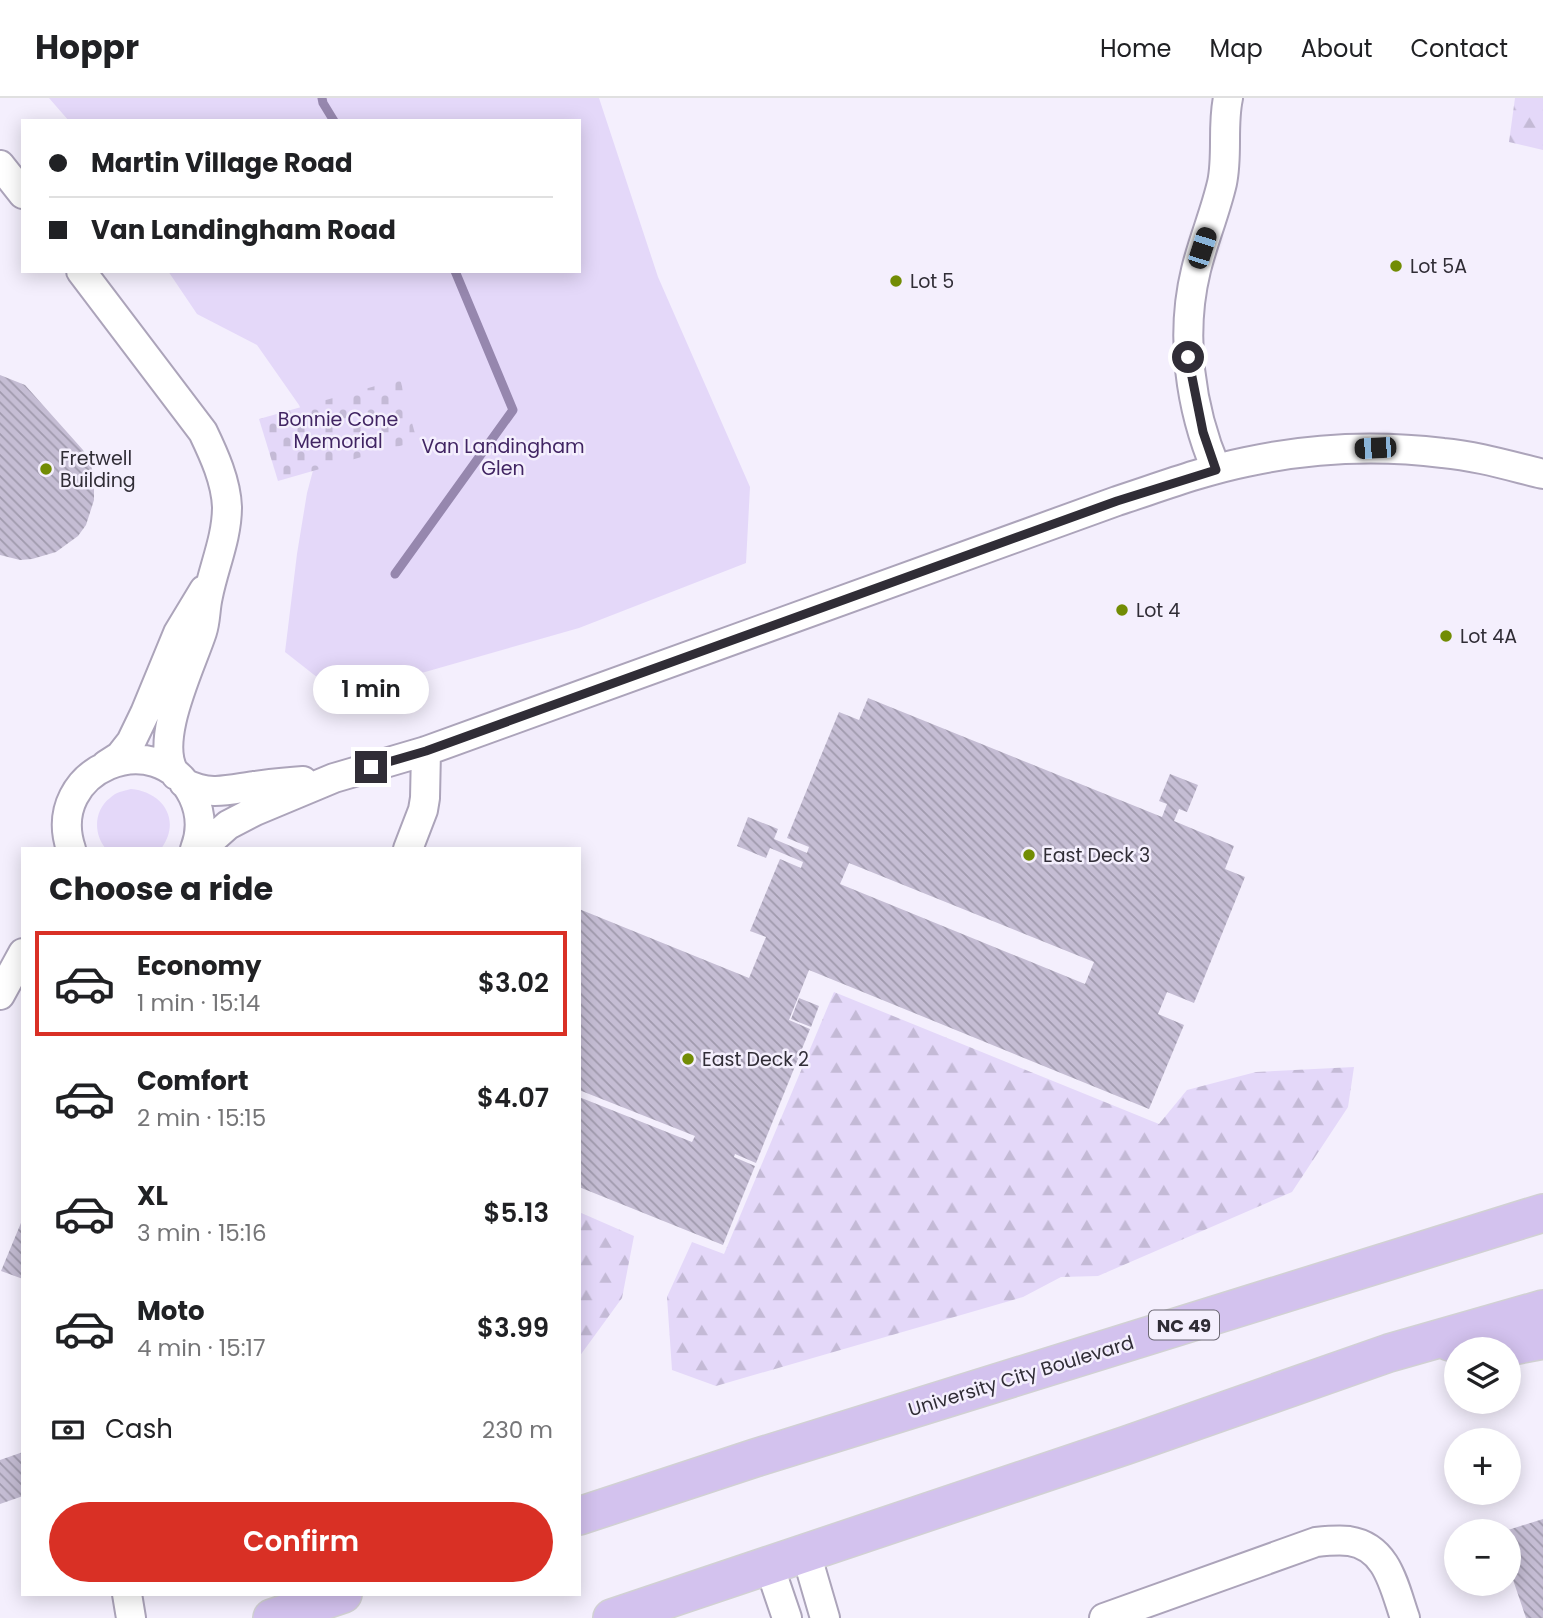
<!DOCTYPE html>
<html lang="en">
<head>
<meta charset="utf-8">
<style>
	:root { --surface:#fff; --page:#f6f6f6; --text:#202124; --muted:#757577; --line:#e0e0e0; --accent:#d93025 }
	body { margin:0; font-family:Poppins,sans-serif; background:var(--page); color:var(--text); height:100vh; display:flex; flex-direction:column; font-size:26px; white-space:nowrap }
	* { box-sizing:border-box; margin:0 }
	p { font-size:23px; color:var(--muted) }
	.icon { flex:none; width:38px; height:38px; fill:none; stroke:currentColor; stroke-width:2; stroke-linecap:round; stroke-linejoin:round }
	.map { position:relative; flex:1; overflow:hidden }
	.panel { position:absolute; left:21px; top:749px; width:560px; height:749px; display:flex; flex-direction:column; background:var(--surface); border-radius:0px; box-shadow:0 4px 18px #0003 }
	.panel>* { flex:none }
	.top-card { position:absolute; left:21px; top:21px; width:560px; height:154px; border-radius:0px; box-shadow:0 4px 18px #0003; display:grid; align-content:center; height:154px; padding:0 28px; background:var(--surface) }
	.buttons { position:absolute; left:1444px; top:1239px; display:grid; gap:14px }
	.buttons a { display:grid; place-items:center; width:77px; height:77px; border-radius:50%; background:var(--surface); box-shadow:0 4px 18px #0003; font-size:35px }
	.end { position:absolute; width:32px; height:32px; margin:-16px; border:9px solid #302d36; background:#fff; box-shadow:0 0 0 4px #fff }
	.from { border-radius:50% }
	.bubble { position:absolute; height:49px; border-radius:24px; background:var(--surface); box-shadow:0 4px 18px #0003; font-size:23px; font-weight:600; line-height:49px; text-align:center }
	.car { position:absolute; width:21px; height:42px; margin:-21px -10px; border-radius:9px; box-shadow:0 0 5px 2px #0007; background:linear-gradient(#222 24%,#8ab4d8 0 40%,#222 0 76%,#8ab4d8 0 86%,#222 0) }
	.top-card b { display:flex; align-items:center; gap:24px; height:66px; font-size:26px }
	.top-card b+b { border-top:2px solid var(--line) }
	.top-card i { width:18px; height:18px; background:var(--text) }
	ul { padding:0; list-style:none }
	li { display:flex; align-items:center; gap:21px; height:105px; margin:0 14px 10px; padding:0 14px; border:4px solid transparent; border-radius:0px }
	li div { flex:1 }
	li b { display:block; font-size:26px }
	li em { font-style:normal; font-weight:600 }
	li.current { border-color:var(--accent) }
	li>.icon { width:63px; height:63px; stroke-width:1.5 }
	h2 { padding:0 28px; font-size:32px; line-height:84px }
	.pay { display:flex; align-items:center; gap:18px; height:77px; padding:0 28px; font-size:26px }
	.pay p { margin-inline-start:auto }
	.cta { display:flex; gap:14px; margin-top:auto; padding:14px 28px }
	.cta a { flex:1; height:80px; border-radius:42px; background:var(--accent); color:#fff; font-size:28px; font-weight:600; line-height:80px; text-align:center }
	header { display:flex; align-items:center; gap:42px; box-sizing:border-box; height:98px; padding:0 35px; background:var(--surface); border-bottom:2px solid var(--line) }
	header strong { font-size:33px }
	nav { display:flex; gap:38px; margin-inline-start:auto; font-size:24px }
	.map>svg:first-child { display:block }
	.green { fill:#e4d8f9 }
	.forest { fill:url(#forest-firs) }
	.cemetery { fill:url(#cemetery-stones) }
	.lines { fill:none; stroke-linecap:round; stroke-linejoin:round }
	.stream { stroke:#9687ae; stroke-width:9 }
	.building { fill:url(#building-back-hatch); fill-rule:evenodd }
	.minor-casing { stroke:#aca4ba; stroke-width:32 }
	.major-casing { stroke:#d1d1d3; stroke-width:40 }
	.minor { stroke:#fff; stroke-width:28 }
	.major { stroke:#d3c2ee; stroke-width:37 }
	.route { stroke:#302d36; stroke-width:9 }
	.poi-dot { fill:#728c04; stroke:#f4effd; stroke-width:2.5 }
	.labels { text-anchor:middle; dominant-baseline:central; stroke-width:5; stroke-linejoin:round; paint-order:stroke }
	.shield { fill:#f4effd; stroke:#6b6772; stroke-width:2 }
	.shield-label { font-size:18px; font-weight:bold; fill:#302d36 }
	.poi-label { font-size:19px; fill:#302d36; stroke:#f4effd; text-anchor:start }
	.park-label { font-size:19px; fill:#412563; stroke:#f4effd }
	.street-label { font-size:19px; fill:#302d36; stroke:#f4effd }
</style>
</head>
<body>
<header>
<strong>Hoppr</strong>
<nav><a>Home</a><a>Map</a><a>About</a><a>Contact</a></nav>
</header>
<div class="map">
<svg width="1543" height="1520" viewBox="0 0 1543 1520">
	<defs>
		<pattern id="forest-firs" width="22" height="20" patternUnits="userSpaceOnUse" patternTransform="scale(1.75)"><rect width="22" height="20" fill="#e4d8f9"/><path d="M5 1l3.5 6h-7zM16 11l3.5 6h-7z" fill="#c4bad6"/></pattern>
		<pattern id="cemetery-stones" width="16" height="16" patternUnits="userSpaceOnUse" patternTransform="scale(1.75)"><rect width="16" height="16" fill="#e4d8f9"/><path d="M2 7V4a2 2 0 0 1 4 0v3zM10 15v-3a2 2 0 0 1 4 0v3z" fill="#c4bad6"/></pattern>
		<pattern id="building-back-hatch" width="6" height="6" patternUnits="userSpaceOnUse" patternTransform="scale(1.75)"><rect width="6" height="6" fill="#c5bdd4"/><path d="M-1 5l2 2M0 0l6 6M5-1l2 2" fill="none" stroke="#a09aad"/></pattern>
	</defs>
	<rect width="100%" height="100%" fill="#f4effd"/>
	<!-- green -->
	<path class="green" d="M49 0H599L658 179 750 389 746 465 579 530 341 598 285 554 297 456 307 395 315 365 313 339 299 307 257 247 197 216 168 173H579V23H69Z
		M131 691C163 694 182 722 161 751H106C93 736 94 712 110 700 116 694 123 693 131 691Z"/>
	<!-- forest -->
	<path class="forest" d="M1515 0H1543V52L1509 44Z
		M834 894 1159 1026 1187 992 1256 974 1354 969 1348 1009 1292 1094 1098 1178 1061 1179 1023 1199 716 1288 672 1272 667 1199 692 1144 724 1156Z
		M579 1114 634 1138 622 1200 579 1259Z"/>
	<!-- cemetery -->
	<path class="cemetery" d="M400 281 417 343 278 383 259 321Z"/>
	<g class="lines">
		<!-- stream -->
		<path class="stream" d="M322 0 323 5 334 23
			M395 476 513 312 455 173"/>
	</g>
	<!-- building -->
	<path class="building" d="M0 277 25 287 83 352 90 365 94 377V402L86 427 78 438 56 454 32 461 20 462 0 457Z
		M868 600 1162 719 1167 706 1159 703 1170 676 1198 687 1187 714 1179 711 1174 723 1234 748 1225 771 1245 779 1194 905 1167 894 1158 916 1184 927 1149 1011 809 872 789 922 810 931 756 1065 735 1056 734 1059 755 1068 723 1147 579 1089V999L692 1044 695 1038 579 992V811L749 880 766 839 750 833 780 761 801 770 803 764 770 750 766 760 737 748 748 719 778 731 774 741 807 755 809 749 787 740 839 614 859 622ZM849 765 1094 864 1085 886 840 786Z
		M799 900 819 908 811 929 791 921Z
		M23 1120V1181L1 1173Z
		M23 1354V1398L0 1406V1362Z
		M1543 1421V1520H1526L1508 1467V1432Z"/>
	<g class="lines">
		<!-- minor casing -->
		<g class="minor-casing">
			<path id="minor" d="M0 67 23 96
				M81 173 203 334C214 357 226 383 227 409 227 440 214 468 208 498 205 510 206 522 202 534 191 568 152 645 176 677
				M1216 371C1190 310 1180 237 1196 172 1203 143 1215 115 1222 85 1228 57 1222 28 1228 0
				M106 667 120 658 131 644 145 615 178 535 204 492
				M184 685C210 698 227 692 254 688 270 686 286 684 303 683
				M71 751C44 671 157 625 193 698 201 715 202 733 195 751
				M201 751 228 727 255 713 334 680 426 653 1117 403C1160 389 1202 373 1246 364 1310 350 1378 347 1443 355 1477 358 1510 368 1543 376
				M408 751 423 712 425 700 426 653
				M0 897 23 855
				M806 1455 825 1520
				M769 1467 787 1520
				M127 1496 131 1520
				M1104 1520 1316 1444C1326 1443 1339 1442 1349 1443 1388 1449 1394 1489 1405 1520"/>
		</g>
		<!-- major casing -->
		<g class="major-casing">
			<path id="major" d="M1450 1244 1465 1248 1502 1250 1543 1242
				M579 1418 755 1360 1543 1115
				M272 1520 343 1496
				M612 1520 1127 1347 1389 1255 1543 1211"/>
		</g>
		<!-- minor -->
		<use href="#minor" class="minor"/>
		<!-- major -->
		<use href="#major" class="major"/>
	</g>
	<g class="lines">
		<!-- route -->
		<path class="route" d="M371 669 426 653 1117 403 1216 372 1203 334 1188 259"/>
	</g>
	<!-- markers -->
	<g class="poi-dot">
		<circle cx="1396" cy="168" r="7"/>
		<circle cx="896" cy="183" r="7"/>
		<circle cx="46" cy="371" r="7"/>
		<circle cx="1122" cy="512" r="7"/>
		<circle cx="1446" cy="538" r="7"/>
		<circle cx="1029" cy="757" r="7"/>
		<circle cx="688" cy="961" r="7"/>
	</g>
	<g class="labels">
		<!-- shield labels -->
		<rect class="shield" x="1149" y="1212.5" width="70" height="29" rx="5"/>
		<g class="shield-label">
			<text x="1184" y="1227">NC 49</text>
		</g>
		<!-- poi labels -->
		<g class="poi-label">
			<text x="1410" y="168">Lot 5A</text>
			<text x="910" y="183">Lot 5</text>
			<text x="60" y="360">Fretwell<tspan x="60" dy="22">Building</tspan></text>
			<text x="1136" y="512">Lot 4</text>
			<text x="1460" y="538">Lot 4A</text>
			<text x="1043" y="757">East Deck 3</text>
			<text x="702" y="961">East Deck 2</text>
		</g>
		<!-- park labels -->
		<g class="park-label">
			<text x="338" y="321">Bonnie Cone<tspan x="338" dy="22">Memorial</tspan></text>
			<text x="503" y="348">Van Landingham<tspan x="503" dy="22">Glen</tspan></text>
		</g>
		<!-- street labels -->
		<g class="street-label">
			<text transform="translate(1021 1278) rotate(-17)">University City Boulevard</text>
		</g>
	</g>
</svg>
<div class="buttons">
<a><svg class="icon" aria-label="layers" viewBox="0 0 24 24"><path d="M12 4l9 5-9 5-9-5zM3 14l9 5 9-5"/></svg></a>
<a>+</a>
<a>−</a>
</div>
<i class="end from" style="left:1188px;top:259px"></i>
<i class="end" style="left:371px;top:669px"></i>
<div class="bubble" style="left:313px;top:567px;width:116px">1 min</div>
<i class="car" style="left:1202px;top:150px;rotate:18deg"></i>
<i class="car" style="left:1375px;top:350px;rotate:267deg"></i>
<div class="top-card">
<b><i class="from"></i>Martin Village Road</b>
<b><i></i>Van Landingham Road</b>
</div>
<section class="panel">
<h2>Choose a ride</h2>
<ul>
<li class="current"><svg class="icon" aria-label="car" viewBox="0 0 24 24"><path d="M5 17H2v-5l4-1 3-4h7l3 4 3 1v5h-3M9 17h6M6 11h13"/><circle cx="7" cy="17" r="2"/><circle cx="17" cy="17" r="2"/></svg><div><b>Economy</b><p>1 min · 15:14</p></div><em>$3.02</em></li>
<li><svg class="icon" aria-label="car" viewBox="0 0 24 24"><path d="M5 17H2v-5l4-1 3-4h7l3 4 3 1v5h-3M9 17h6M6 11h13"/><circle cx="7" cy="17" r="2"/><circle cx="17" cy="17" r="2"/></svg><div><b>Comfort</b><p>2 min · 15:15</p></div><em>$4.07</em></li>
<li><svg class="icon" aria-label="car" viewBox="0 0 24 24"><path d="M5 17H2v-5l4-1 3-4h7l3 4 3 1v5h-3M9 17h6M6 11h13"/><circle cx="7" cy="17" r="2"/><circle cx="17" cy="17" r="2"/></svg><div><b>XL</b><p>3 min · 15:16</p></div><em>$5.13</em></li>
<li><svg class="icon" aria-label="car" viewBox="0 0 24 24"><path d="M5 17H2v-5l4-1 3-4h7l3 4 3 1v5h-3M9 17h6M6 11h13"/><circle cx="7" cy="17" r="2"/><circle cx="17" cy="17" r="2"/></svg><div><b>Moto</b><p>4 min · 15:17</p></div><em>$3.99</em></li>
</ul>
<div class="pay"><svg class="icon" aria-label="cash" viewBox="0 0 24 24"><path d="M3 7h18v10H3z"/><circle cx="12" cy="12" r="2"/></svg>Cash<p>230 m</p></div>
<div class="cta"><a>Confirm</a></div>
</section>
</div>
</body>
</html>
